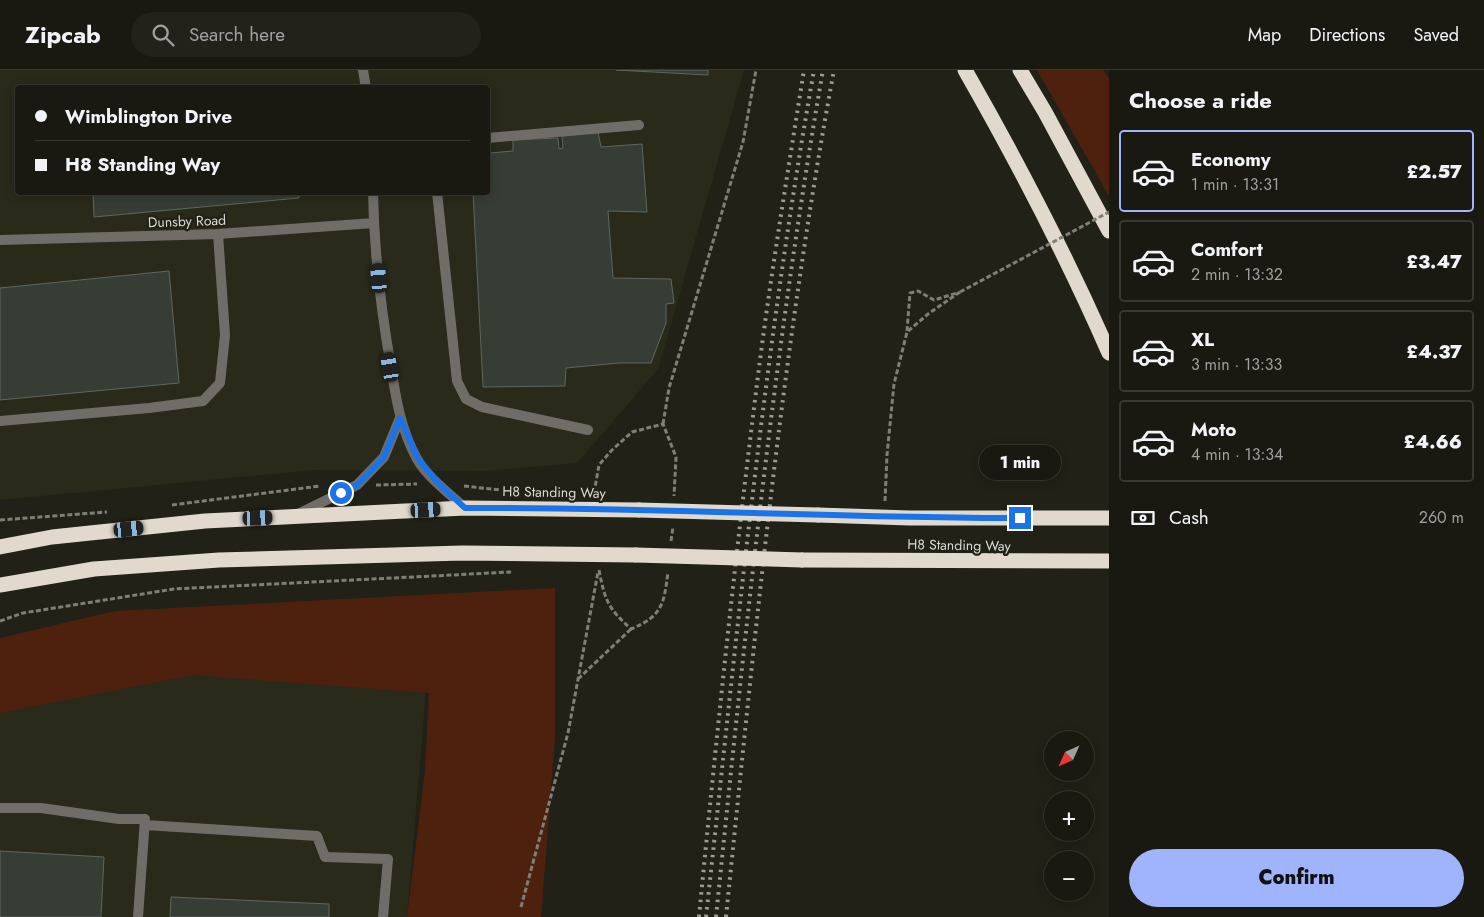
<!DOCTYPE html>
<html lang="en">
<head>
<meta charset="utf-8">
<style>
	:root { --surface:#191911; --page:#22221a; --text:#f1f3f6; --muted:#9fa09f; --line:#373831; --accent:#a0b3fd }
	body { margin:0; font-family:Jost,sans-serif; background:var(--page); color:var(--text); height:100vh; display:flex; flex-direction:column; font-size:19px; white-space:nowrap }
	* { box-sizing:border-box; margin:0 }
	p { font-size:16px; color:var(--muted) }
	.icon { flex:none; width:28px; height:28px; fill:none; stroke:currentColor; stroke-width:2; stroke-linecap:round; stroke-linejoin:round }
	.map { position:relative; flex:1; overflow:hidden }
	.sheet { display:flex; flex-direction:column; background:var(--surface); width:375px }
	.sheet>* { flex:none }
	.guide { position:absolute; left:15px; top:15px; width:475px; height:110px; border-radius:5px; box-shadow:0 2px 12px #0003,0 0 0 1px var(--line); display:grid; align-content:center; height:110px; padding:0 20px; background:var(--surface) }
	.needle { width:32px; rotate:225deg }
	.tools { position:absolute; left:1044px; top:661px; display:grid; gap:10px }
	.tools a { display:grid; place-items:center; width:50px; height:50px; border-radius:50%; background:var(--surface); box-shadow:0 2px 12px #0003,0 0 0 1px var(--line); font-size:25px }
	.end { position:absolute; width:22px; height:22px; margin:-11px; border:6px solid #1a73e8; background:#fff; box-shadow:0 0 0 2px #fff }
	.from { border-radius:50% }
	.bubble { position:absolute; height:35px; border-radius:18px; background:var(--surface); box-shadow:0 2px 12px #0003,0 0 0 1px var(--line); font-size:16px; font-weight:800; line-height:35px; text-align:center }
	.car { position:absolute; width:15px; height:30px; margin:-15px -8px; border-radius:6px; box-shadow:0 0 4px 1px #0007; background:linear-gradient(#222 24%,#8ab4d8 0 40%,#222 0 76%,#8ab4d8 0 86%,#222 0) }
	.guide b { display:flex; align-items:center; gap:18px; height:48px; font-size:19px }
	.guide b+b { border-top:1px solid var(--line) }
	.guide i { width:12px; height:12px; background:var(--text) }
	ul { padding:0; list-style:none }
	li { display:flex; align-items:center; gap:15px; height:82px; margin:0 10px 8px; padding:0 10px; border:2px solid var(--line); border-radius:5px }
	li div { flex:1 }
	li b { display:block; font-size:19px }
	li em { font-style:normal; font-weight:800 }
	li.on { border-color:var(--accent) }
	li>.icon { width:45px; height:45px; stroke-width:1.5 }
	h2 { padding:0 20px; font-size:22px; line-height:60px }
	.pay { display:flex; align-items:center; gap:12px; height:55px; padding:0 20px; font-size:19px }
	.pay p { margin-inline-start:auto }
	.action { display:flex; gap:10px; margin-top:auto; padding:10px 20px }
	.action a { flex:1; height:58px; border-radius:30px; background:var(--accent); color:#111; font-size:20px; font-weight:800; line-height:58px; text-align:center }
	header { display:flex; align-items:center; gap:30px; box-sizing:border-box; height:70px; padding:0 25px; background:var(--surface); border-bottom:1px solid var(--line) }
	header strong { font-size:24px }
	nav { display:flex; gap:28px; margin-inline-start:auto; font-size:18px }
	.search { width:350px; height:45px; background:var(--page); display:flex; align-items:center; gap:12px; box-sizing:border-box; padding:0 18px; border-radius:28px; color:var(--muted); font-size:19px }
	main { display:flex; flex:1; min-height:0 }
	.map>svg:first-child { display:block }
	.built { fill:#2a2a1a; fill-rule:evenodd }
	.green { fill:#4d210e }
	.building { fill:#363d34; stroke:#5f675e }
	.lines { fill:none; stroke-linecap:round; stroke-linejoin:round }
	.path { stroke:#7f7f77; stroke-width:3; stroke-dasharray:5 2.5; stroke-linecap:butt }
	.lane { stroke:#706d68; stroke-width:10 }
	.street { stroke:#706d68; stroke-width:10 }
	.highway { stroke:#e1d9ce; stroke-width:15 }
	.rail { stroke:#9c9c94; stroke-width:4; stroke-dasharray:2.5 5; stroke-linecap:butt }
	.path-bridge { stroke:#7f7f77; stroke-width:3; stroke-dasharray:5 2.5; stroke-linecap:butt }
	.highway-bridge { stroke:#e1d9ce; stroke-width:15 }
	.route { stroke:#1a73e8; stroke-width:6 }
	.labels { text-anchor:middle; dominant-baseline:central; stroke-width:4.5; stroke-linejoin:round; paint-order:stroke }
	.street-label { font-size:14px; fill:#d9dad3; stroke:#212117 }
</style>
</head>
<body>
<header>
<strong>Zipcab</strong>
<div class="search"><svg class="icon" aria-label="search" viewBox="0 0 24 24"><circle cx="10" cy="10" r="6"/><path d="M15 15l6 6"/></svg>Search here</div>
<nav><a>Map</a><a>Directions</a><a>Saved</a></nav>
</header>
<main>
<div class="map">
<svg width="1109" height="847" viewBox="0 0 1109 847">
	<rect width="100%" height="100%" fill="#212117"/>
	<!-- built -->
	<path class="built" d="M0 0H744L658 299 577 393 485 401 313 400 0 430ZM18 18H488V122H18Z
		M195 603 426 620 407 847H0V638Z"/>
	<!-- green -->
	<path class="green" d="M1037 0H1103L1109 9V126Z
		M555 518V668L541 847H407L425 701 429 623 193 605 0 643V568L115 541Z"/>
	<!-- building -->
	<path class="building" d="M616 0H708V5Z
		M598 62 601 77 642 74 647 142 608 141 613 208 671 209 674 233 666 234V253L651 293H619L566 298 565 316 483 317 473 122H488V72L490 83 513 81V70L558 68 559 79 563 78 562 66Z
		M93 122H299V128L94 147Z
		M169 201 179 313 0 330V218Z
		M0 781 104 787 101 847H0Z
		M171 827 329 834V847H170Z"/>
	<g class="lines">
		<!-- path -->
		<path class="path" d="M907 261 910 223 918 221 934 230 957 223
			M663 354 669 318 743 72 756 0
			M376 415 417 414
			M464 416 500 420
			M594 423 599 395 611 381 632 362 663 354 676 387 674 426
			M885 431 887 385 894 314 907 262 928 244 960 222
			M172 435 320 416
			M0 450 107 442
			M671 471 673 457
			M599 500C605 531 608 538 631 559 663 546 664 533 668 502
			M0 551 23 543 174 519 511 502
			M578 609 631 559
			M521 837 568 663 598 502"/>
		<!-- lane -->
		<path class="lane" d="M488 68 639 55
			M437 122 457 311 466 329 482 337 588 360
			M0 351 149 338 203 331 220 313 225 265 218 164
			M0 738H41L119 749H145L138 847
			M145 755 317 766 325 787 388 789 383 847"/>
		<!-- street -->
		<path class="street" d="M363 0 366 18
			M373 122C374 181 381 240 391 297 396 329 401 360 417 389 428 408 449 423 465 438
			M0 170 218 164 374 153
			M300 443 357 415 384 387 400 348"/>
		<!-- highway -->
		<path class="highway" d="M965 0C1017 91 1067 187 1109 283
			M1020 0 1045 42 1109 161
			M818 445 910 448H1109
			M0 477 52 467 205 451 465 438 639 440
			M802 490 1109 491
			M0 515 94 499 219 490 462 483 636 485"/>
		<!-- rail -->
		<path class="rail" d="M699 847C716 672 734 497 756 322 769 215 787 107 804 0
			M706 847C737 564 764 281 814 0
			M716 847C745 564 774 280 823 0
			M726 847C755 564 782 280 834 0"/>
		<!-- path-bridge -->
		<path class="path-bridge" d="M960 222 1109 142"/>
		<!-- highway-bridge -->
		<path class="highway-bridge" d="M639 440 818 445
			M636 485 802 490"/>
	</g>
	<g class="lines">
		<!-- route -->
		<path class="route" d="M341 423 357 415 384 387 400 348 418 389 439 414 465 438C650 437 835 448 1020 448"/>
	</g>
	<g class="labels">
		<!-- street labels -->
		<g class="street-label">
			<text transform="translate(187 151) rotate(-2)">Dunsby Road</text>
			<text transform="translate(554 422) rotate(1)">H8 Standing Way</text>
			<text transform="translate(959 475) rotate(1)">H8 Standing Way</text>
		</g>
	</g>
</svg>
<div class="tools">
<a><svg class="needle" viewBox="-14 -14 28 28"><path d="M0-13l5 13h-10z" fill="#e53935"/><path d="M0 13l5-13h-10z" fill="#9fa09f"/></svg></a>
<a>+</a>
<a>−</a>
</div>
<i class="end from" style="left:341px;top:423px"></i>
<i class="end" style="left:1020px;top:448px"></i>
<div class="bubble" style="left:979px;top:375px;width:82px">1 min</div>
<i class="car" style="left:379px;top:208px;rotate:355deg"></i>
<i class="car" style="left:390px;top:297px;rotate:350deg"></i>
<i class="car" style="left:426px;top:440px;rotate:87deg"></i>
<i class="car" style="left:258px;top:448px;rotate:88deg"></i>
<i class="car" style="left:129px;top:459px;rotate:84deg"></i>
<div class="guide">
<b><i class="from"></i>Wimblington Drive</b>
<b><i></i>H8 Standing Way</b>
</div>
</div>
<section class="sheet">
<h2>Choose a ride</h2>
<ul>
<li class="on"><svg class="icon" aria-label="car" viewBox="0 0 24 24"><path d="M5 17H2v-5l4-1 3-4h7l3 4 3 1v5h-3M9 17h6M6 11h13"/><circle cx="7" cy="17" r="2"/><circle cx="17" cy="17" r="2"/></svg><div><b>Economy</b><p>1 min · 13:31</p></div><em>£2.57</em></li>
<li><svg class="icon" aria-label="car" viewBox="0 0 24 24"><path d="M5 17H2v-5l4-1 3-4h7l3 4 3 1v5h-3M9 17h6M6 11h13"/><circle cx="7" cy="17" r="2"/><circle cx="17" cy="17" r="2"/></svg><div><b>Comfort</b><p>2 min · 13:32</p></div><em>£3.47</em></li>
<li><svg class="icon" aria-label="car" viewBox="0 0 24 24"><path d="M5 17H2v-5l4-1 3-4h7l3 4 3 1v5h-3M9 17h6M6 11h13"/><circle cx="7" cy="17" r="2"/><circle cx="17" cy="17" r="2"/></svg><div><b>XL</b><p>3 min · 13:33</p></div><em>£4.37</em></li>
<li><svg class="icon" aria-label="car" viewBox="0 0 24 24"><path d="M5 17H2v-5l4-1 3-4h7l3 4 3 1v5h-3M9 17h6M6 11h13"/><circle cx="7" cy="17" r="2"/><circle cx="17" cy="17" r="2"/></svg><div><b>Moto</b><p>4 min · 13:34</p></div><em>£4.66</em></li>
</ul>
<div class="pay"><svg class="icon" aria-label="cash" viewBox="0 0 24 24"><path d="M3 7h18v10H3z"/><circle cx="12" cy="12" r="2"/></svg>Cash<p>260 m</p></div>
<div class="action"><a>Confirm</a></div>
</section>
</main>
</body>
</html>
